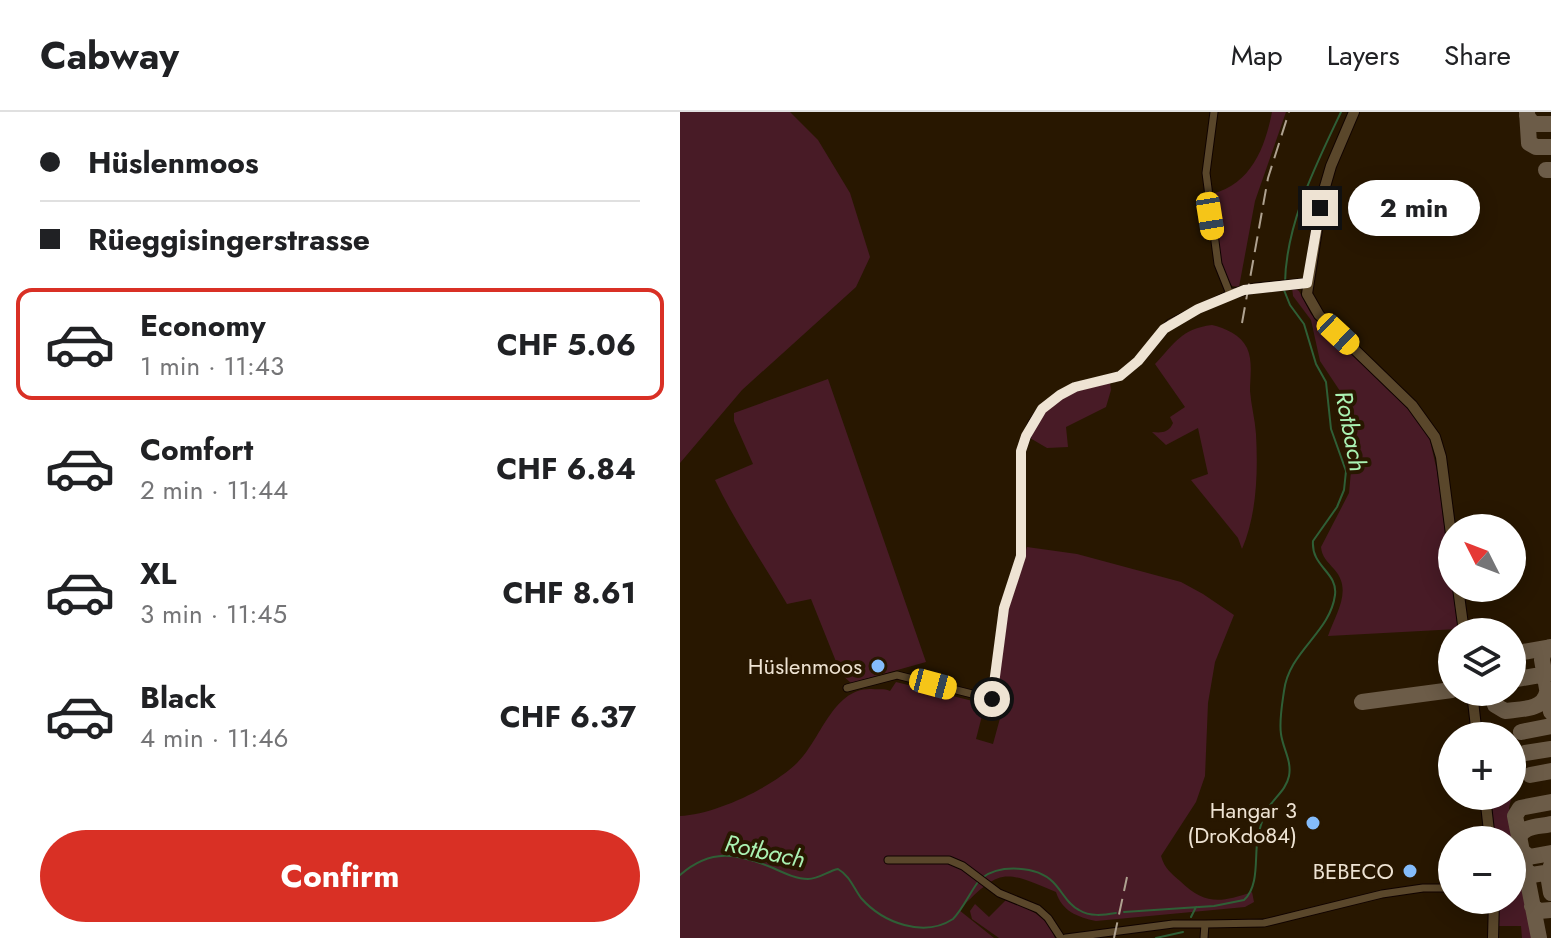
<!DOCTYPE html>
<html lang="en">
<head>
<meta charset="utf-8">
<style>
	:root { --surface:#fff; --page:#f6f6f6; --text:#202124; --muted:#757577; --line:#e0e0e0; --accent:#d93025 }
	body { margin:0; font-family:Jost,sans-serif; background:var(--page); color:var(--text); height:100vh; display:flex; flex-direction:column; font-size:30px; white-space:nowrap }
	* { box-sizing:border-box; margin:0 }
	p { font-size:26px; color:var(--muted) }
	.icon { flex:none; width:44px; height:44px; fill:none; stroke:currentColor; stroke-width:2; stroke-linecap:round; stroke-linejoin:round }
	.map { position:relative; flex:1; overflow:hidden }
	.drawer { display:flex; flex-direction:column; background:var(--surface); width:680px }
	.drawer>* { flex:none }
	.top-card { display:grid; align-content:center; height:176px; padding:0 40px; background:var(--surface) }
	.needle { width:52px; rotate:312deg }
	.buttons { position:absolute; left:758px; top:402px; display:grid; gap:16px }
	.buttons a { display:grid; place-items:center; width:88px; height:88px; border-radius:50%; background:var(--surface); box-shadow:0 4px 20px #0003; font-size:40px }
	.end { position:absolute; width:36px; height:36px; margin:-18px; border:10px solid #eee3d3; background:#111; box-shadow:0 0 0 4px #111 }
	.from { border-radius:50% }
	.bubble { position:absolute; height:56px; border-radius:28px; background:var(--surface); box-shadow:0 4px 20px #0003; font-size:26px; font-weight:700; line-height:56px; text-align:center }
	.car { position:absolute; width:24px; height:48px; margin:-24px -12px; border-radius:10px; box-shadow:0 0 6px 2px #0007; background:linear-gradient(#f5c518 24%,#345 0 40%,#f5c518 0 76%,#345 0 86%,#f5c518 0) }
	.top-card b { display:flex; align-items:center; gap:28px; height:76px; font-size:30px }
	.top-card b+b { border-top:2px solid var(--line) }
	.top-card i { width:20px; height:20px; background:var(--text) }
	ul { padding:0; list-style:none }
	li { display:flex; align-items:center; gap:24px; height:112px; margin:0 16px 12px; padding:0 24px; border:4px solid transparent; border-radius:16px }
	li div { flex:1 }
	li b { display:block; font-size:30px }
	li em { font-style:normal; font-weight:700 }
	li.selected { border-color:var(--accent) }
	li>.icon { width:72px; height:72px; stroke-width:1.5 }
	.cta { display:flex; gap:16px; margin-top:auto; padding:16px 40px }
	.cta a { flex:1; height:92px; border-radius:48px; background:var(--accent); color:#fff; font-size:32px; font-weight:700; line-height:92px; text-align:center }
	header { display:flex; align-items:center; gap:48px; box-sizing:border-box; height:112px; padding:0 40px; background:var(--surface); border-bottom:2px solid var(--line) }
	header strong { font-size:38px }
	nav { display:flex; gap:44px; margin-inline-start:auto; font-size:28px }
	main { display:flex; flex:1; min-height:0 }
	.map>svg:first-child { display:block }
	.green { fill:#481b26 }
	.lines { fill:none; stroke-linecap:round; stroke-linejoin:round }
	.stream { stroke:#2f5f36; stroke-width:2 }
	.taxiway { stroke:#6c5c48; stroke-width:16 }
	.minor-casing { stroke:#100300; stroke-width:9 }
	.tertiary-casing { stroke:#100300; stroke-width:11 }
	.secondary-casing { stroke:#100300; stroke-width:12 }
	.minor { stroke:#5a472b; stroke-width:7 }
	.tertiary { stroke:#5a472b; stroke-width:9 }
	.secondary { stroke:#5a472b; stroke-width:10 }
	.rail { stroke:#afa290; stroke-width:2; stroke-dasharray:16 8; stroke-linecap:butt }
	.route { stroke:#eee3d3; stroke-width:10 }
	.poi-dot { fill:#84bcfb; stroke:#281700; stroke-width:3 }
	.labels { text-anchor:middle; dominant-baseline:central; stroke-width:8; stroke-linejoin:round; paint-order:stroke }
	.poi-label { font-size:22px; fill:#eee3d3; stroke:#281700; text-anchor:end }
	.water-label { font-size:24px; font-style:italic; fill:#aaf2b2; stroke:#281700 }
</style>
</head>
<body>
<header>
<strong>Cabway</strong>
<nav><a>Map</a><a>Layers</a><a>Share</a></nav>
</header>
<main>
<section class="drawer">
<div class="top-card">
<b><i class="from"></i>Hüslenmoos</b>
<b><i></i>Rüeggisingerstrasse</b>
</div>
<ul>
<li class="selected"><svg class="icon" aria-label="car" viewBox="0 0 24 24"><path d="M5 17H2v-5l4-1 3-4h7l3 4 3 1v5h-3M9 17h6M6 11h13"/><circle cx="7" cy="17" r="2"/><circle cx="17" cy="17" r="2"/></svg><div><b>Economy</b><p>1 min · 11:43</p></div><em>CHF 5.06</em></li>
<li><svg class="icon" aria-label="car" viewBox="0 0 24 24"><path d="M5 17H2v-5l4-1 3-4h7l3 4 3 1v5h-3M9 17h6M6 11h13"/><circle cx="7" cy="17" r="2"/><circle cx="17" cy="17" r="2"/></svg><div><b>Comfort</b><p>2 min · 11:44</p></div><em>CHF 6.84</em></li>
<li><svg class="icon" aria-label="car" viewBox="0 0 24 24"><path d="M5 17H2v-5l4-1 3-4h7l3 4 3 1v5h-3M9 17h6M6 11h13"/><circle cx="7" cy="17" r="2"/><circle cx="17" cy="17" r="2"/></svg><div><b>XL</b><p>3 min · 11:45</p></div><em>CHF 8.61</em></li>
<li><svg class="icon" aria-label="car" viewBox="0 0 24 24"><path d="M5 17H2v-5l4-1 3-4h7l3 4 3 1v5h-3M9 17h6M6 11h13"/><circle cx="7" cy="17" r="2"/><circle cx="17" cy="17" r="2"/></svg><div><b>Black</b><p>4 min · 11:46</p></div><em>CHF 6.37</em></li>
</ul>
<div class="cta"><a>Confirm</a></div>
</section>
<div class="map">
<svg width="871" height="826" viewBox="0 0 871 826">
	<rect width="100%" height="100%" fill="#281700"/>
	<!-- green -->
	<path class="green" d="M0 0H110L138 28 170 81 190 145 176 175 62 278 0 351Z
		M592 0H606L575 89 559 175 552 174 541 157 532 82C571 72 585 36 592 0Z
		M612 175 619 179 631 202 724 292 749 324 757 359 778 517 648 524C656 501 673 478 654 457 647 449 642 445 641 435L669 381 671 359 669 341 658 313 662 282 640 249 631 208 613 184Z
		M532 213C545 216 561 223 567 236 573 249 570 265 570 279 571 293 575 307 576 322 578 360 577 402 562 437L558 426 511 368 528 362 518 316 486 333 472 320C481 321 489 321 493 311L490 305 505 295 475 252C495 231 501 217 532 213Z
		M148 267 246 550 171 571 161 562 131 487 107 492C83 451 55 410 35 368L73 352 54 309V301Z
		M430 271 431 278 426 295 386 315 388 335 367 336 350 326C356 291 397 274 430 271Z
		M347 435 397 442 501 470 523 482 554 503 535 550 528 591 525 664 516 690 481 744C485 757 490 760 500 769 525 793 540 791 572 780L574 790 565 795 416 809C397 805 382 799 376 780 322 757 320 757 279 798L314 826H0V704C36 702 91 676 117 651 141 628 153 575 192 577 200 578 203 576 210 579L216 570 305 592 296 627 313 632 322 599 317 597 319 536 324 505Z
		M832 683 829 696 852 826H842L841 814H818L819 788H832V728H815L811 684Z
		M327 787C348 797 366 802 375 826H319L292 807 290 799 295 792 309 805Z"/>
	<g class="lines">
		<!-- stream -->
		<path class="stream" d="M605 171C606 111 636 53 661 0
			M0 763C31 736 57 741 93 756 104 761 116 767 128 767 139 767 148 759 158 757 170 764 173 775 181 786 203 811 244 826 273 807 283 797 289 782 298 770
			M302 766C320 752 357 754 373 770 383 780 387 792 399 798 410 805 424 803 436 801
			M444 800 534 794 564 788C580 774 574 743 578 724 580 716 582 707 586 700 592 687 606 679 609 664 612 649 603 637 601 622 599 609 602 593 604 579 609 539 650 521 655 483 658 460 631 455 633 429L657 395 664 378 666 359 651 317 646 270 636 252 624 212 610 193 604 178
			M511 805 516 795
			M476 826 503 820"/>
		<!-- taxiway -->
		<path class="taxiway" d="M847 0 849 31 856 35H871
			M847 4 853 12H871
			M866 58H871
			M870 535 863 542 862 548 871 600
			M832 542 871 535
			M832 568 871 561
			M812 580 815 593 825 599C841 597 864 598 867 580
			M682 590 772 578
			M841 620 871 614
			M845 641 871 637
			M850 663 871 659
			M839 727C842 713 859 715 871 712
			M841 738 849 745 871 741
			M871 754 868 763 871 781
			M845 758 852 763 871 760
			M852 794 859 799 871 798
			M859 826 835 704 840 696 871 690"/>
		<!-- minor casing -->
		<g class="minor-casing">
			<path id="minor" d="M167 576 217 563 312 587 324 496 341 444V339L352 311 362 297 380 283 395 275 440 264 458 249 490 211 550 182 538 152 526 61 534 0
				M208 748H269L283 754 319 781 358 797 368 806 381 826
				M386 826 493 812H525
				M524 826 525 812 584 811 702 782 743 776H772"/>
		</g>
		<!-- tertiary casing -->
		<g class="tertiary-casing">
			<path id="tertiary" d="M550 182 575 176 627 171"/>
		</g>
		<!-- secondary casing -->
		<g class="secondary-casing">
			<path id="secondary" d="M674 0 651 54 642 85 627 182 639 203 732 293 755 325 761 345 772 430
				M778 476 784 520
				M792 580 797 624
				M805 684 810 728
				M813 826 814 788"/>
		</g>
		<!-- minor -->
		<use href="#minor" class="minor"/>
		<!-- tertiary -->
		<use href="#tertiary" class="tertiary"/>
		<!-- secondary -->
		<use href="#secondary" class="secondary"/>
		<!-- rail -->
		<path class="rail" d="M562 211 588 66 609 0
			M434 826 447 765"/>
	</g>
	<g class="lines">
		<!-- route -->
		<path class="route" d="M312 587 324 496 341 444V339L346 324 362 297 380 283 395 275 440 264 458 249 484 217 518 197 564 178 627 171 640 96"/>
	</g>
	<!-- markers -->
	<g class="poi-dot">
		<circle cx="198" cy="554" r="8"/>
		<circle cx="633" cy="711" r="8"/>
		<circle cx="730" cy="759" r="8"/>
	</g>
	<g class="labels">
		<!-- poi labels -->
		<g class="poi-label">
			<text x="182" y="554">Hüslenmoos</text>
			<text x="617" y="698">Hangar 3<tspan x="617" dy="25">(DroKdo84)</tspan></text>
			<text x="714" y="759">BEBECO</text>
		</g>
		<!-- water labels -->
		<g class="water-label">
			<text transform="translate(671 319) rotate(79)">Rotbach</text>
			<text transform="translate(85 739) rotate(12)">Rotbach</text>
		</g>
	</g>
</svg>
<div class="buttons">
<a><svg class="needle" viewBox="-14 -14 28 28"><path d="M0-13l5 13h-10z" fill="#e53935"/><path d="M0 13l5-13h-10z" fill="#757577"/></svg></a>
<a><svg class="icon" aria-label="layers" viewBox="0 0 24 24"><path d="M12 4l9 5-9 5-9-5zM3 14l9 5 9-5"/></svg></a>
<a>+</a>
<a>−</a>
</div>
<i class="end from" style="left:312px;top:587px"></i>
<i class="end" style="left:640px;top:96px"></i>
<div class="bubble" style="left:668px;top:68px;width:132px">2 min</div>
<i class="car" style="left:530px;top:104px;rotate:171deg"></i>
<i class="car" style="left:658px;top:222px;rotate:133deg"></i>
<i class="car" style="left:253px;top:572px;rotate:105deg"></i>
</div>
</main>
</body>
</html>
